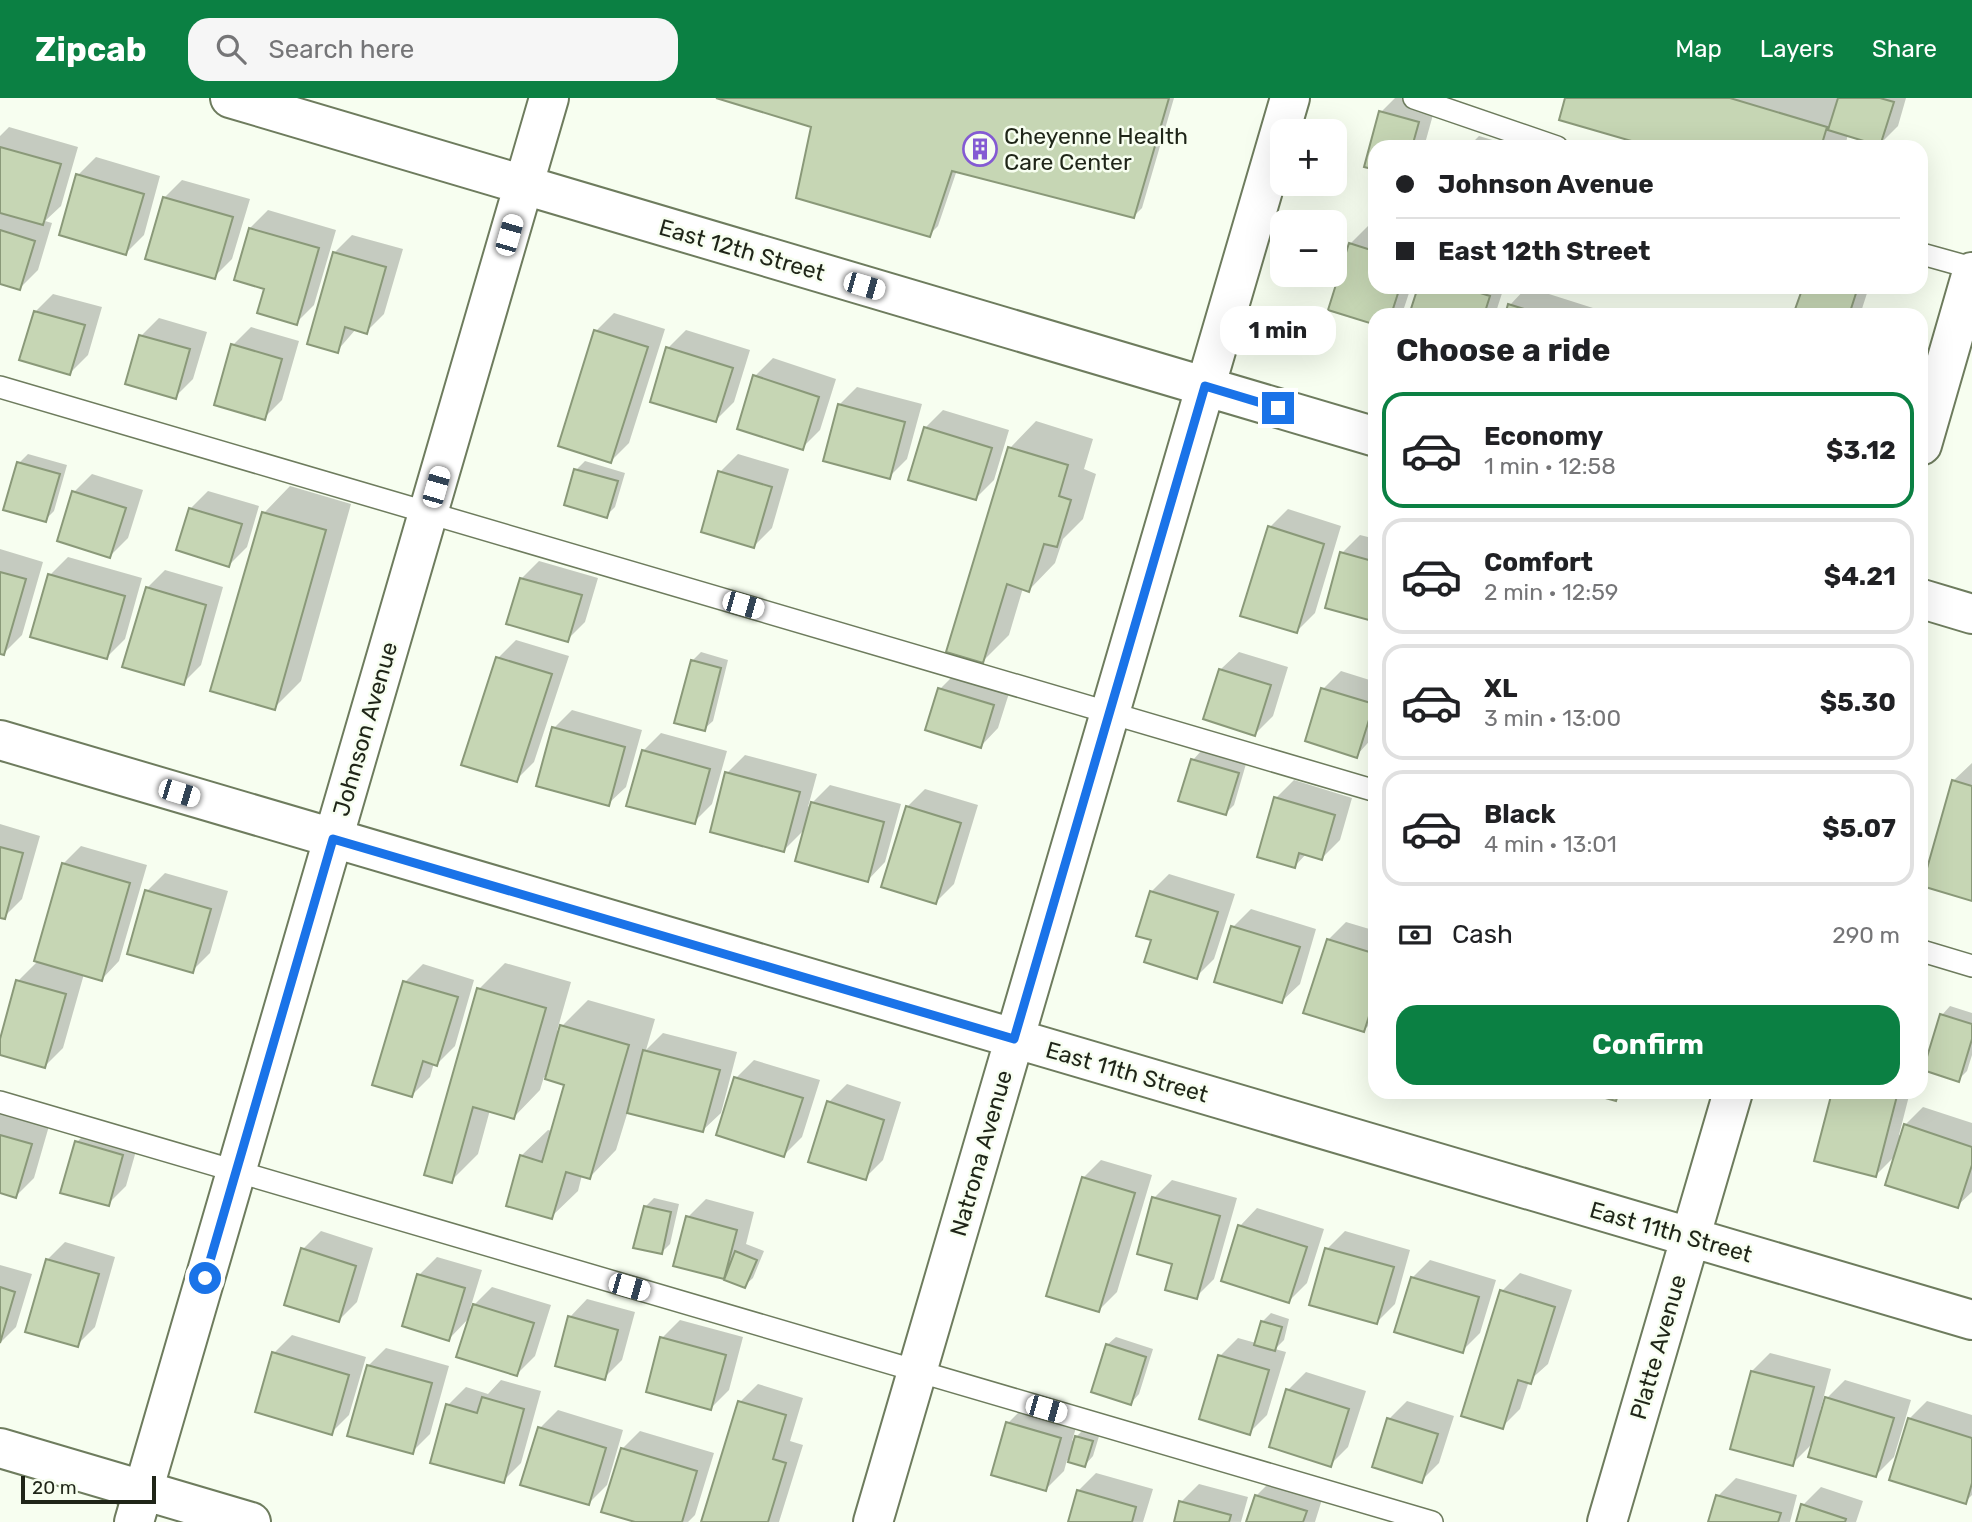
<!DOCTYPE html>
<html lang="en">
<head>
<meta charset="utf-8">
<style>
	:root { --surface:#fff; --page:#f6f6f6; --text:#202124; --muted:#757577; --line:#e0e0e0; --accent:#0b8043 }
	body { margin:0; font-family:Rubik,sans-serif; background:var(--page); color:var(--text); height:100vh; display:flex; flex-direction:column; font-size:26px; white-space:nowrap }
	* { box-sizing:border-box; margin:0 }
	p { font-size:23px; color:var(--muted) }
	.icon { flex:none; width:38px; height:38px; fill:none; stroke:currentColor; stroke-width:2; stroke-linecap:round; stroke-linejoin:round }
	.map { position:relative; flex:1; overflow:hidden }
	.details { position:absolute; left:1368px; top:210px; width:560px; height:791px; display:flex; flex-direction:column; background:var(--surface); border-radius:21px; box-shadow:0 7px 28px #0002 }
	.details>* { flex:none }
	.hud { position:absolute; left:1368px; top:42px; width:560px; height:154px; border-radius:21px; box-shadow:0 7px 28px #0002; display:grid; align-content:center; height:154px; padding:0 28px; background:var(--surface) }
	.buttons { position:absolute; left:1270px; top:21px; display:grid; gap:14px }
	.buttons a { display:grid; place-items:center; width:77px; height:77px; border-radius:14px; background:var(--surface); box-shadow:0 7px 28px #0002; font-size:35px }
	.scale { position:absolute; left:21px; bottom:18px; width:135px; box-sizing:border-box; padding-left:7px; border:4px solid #1f2518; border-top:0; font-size:19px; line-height:24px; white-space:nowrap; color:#1f2518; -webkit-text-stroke:5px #f7fef0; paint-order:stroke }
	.end { position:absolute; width:32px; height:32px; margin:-16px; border:9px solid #1a73e8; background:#fff; box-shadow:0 0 0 4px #fff }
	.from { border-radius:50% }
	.bubble { position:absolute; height:49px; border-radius:21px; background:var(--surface); box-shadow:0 7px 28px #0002; font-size:23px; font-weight:700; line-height:49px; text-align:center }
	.car { position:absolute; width:21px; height:42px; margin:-21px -10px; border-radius:9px; box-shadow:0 0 5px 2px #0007; background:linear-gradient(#fff 24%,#345 0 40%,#fff 0 76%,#345 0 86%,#fff 0) }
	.hud b { display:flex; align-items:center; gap:24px; height:66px; font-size:26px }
	.hud b+b { border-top:2px solid var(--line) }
	.hud i { width:18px; height:18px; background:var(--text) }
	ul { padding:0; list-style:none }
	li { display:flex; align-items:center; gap:21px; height:116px; margin:0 14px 10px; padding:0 14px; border:4px solid var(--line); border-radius:21px }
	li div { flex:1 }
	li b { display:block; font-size:26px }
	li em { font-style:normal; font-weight:700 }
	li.current { border-color:var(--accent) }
	li>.icon { width:63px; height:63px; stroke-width:1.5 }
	h2 { padding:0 28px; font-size:32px; line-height:84px }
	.pay { display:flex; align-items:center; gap:18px; height:77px; padding:0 28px; font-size:26px }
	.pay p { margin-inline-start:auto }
	.button { display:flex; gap:14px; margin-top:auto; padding:14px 28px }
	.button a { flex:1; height:80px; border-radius:21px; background:var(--accent); color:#fff; font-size:28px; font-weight:700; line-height:80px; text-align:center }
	header { display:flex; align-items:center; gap:42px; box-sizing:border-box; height:98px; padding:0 35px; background:var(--accent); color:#fff }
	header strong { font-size:33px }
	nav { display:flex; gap:38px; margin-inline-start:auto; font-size:24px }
	.search { width:490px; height:63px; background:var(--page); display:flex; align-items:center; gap:18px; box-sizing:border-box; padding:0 24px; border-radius:21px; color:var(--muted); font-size:26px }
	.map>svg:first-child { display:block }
	.shadow { fill:#0003 }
	.building { fill:#c6d6b4; stroke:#8a9979; stroke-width:2 }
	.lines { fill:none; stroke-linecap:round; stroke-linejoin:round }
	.service-casing { stroke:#6e7c5e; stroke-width:24 }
	.minor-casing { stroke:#6e7c5e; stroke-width:42 }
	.service { stroke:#fff; stroke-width:21 }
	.minor { stroke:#fff; stroke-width:38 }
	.route { stroke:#1a73e8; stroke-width:9 }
	.labels { text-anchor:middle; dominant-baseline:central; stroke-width:5; stroke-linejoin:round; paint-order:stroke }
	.poi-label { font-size:23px; fill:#1f2518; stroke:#f7fef0; text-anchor:start }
	.street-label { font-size:23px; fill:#1f2518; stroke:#f7fef0 }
</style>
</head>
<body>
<header>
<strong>Zipcab</strong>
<div class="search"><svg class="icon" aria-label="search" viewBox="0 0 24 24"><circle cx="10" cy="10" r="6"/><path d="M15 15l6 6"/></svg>Search here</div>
<nav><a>Map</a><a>Layers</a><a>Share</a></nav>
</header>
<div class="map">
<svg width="1972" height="1424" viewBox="0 0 1972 1424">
	<rect width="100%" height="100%" fill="#f7fef0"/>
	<!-- shadow -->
	<path class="shadow" d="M722 0H1174L1142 110 1134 118 957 72 938 128 929 137 813 28Z
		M1395 0H1414L1436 6 1424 49H1376L1366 68 1381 14Z
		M1567 0H1906L1898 28 1880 46 1848 36 1845 49H1658Z
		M9 29 78 49 61 108 45 123 52 125 38 172 20 190 0 184V38Z
		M1479 38 1516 49H1468Z
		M96 59 160 78 144 137 126 155 78 77Z
		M182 82 250 101 232 161 214 179 164 100Z
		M268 112 336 132 314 207 296 225 266 190 250 130Z
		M1368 128 1376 131V189H1411L1404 210 1398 217H1376L1350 146Z
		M352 137 403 151 384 216 366 234 356 231 337 253 334 155Z
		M1420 189H1504L1495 217H1411Z
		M1527 189 1593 210 1590 217H1506L1510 207Z
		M1804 189H1869L1860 217H1795Z
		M53 196 102 209 88 257 70 275 35 214Z
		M1615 211 1636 217H1609Z
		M614 215 665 231 629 345 611 363 596 233Z
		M159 220 207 234 193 281 175 299 141 238Z
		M251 229 299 243 282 302 264 320 233 247Z
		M686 232 750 252 734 304 716 322 668 250Z
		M773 260 836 281 820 332 802 350 755 278Z
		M857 289 922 306 907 361 889 379 839 307Z
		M943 312 1009 332 994 382 976 400 925 330Z
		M1036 323 1093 341 1084 371 1096 376 1083 421 1063 441 1055 465 1029 492 1023 490 1009 537 983 563 1010 350Z
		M28 356 67 367 54 413 45 422 19 365Z
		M738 356 789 371 772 430 754 448 720 374Z
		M585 363 625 375 615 409 606 418 576 372Z
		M92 376 143 392 128 440 110 458 74 394Z
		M290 388 351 406 301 583 274 610 264 415Z
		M208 393 259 408 247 449 229 467 190 411Z
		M1288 411 1341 428 1315 515 1297 533 1270 429Z
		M1360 437 1376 441V522L1342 455Z
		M0 451 43 464 22 537 4 555 0 554Z
		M68 459 142 480 125 541 107 559 50 477Z
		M539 463 598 480 585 524 567 542 521 481Z
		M165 472 223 489 201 567 183 585 147 490Z
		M516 542 569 558 534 664 516 682 498 560Z
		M701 554 728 562 713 623 704 631 692 563Z
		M1239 554 1288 569 1273 618 1255 636 1205 620 1221 571Z
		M958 573 1011 589 998 630 981 648 927 631 940 591Z
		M1341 573 1376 584V636L1356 658 1323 591Z
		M572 612 642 632 626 689 608 706 554 630Z
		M661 635 727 653 712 706 694 724 643 653Z
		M1201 653 1246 666 1234 707 1226 715 1193 662Z
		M745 657 817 676 808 709 830 687 901 706 885 764 868 782 806 730 784 752 727 675Z
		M1972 665V801L1953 683Z
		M1294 682 1352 700 1340 742 1322 760 1307 755 1295 768 1276 700Z
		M925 691 978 707 954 786 936 804 907 709Z
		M0 726 40 738 22 801 4 819 0 818Z
		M81 748 147 767 119 863 102 881 84 876 63 950 45 968 0 955V947L18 883 38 863 63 766Z
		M165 775 228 793 210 855 192 873 147 793Z
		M1169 776 1235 796 1214 861 1196 879 1154 841 1151 794Z
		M1251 811 1316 831 1300 886 1282 903 1233 829Z
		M1346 824 1376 833V920L1364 932 1328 842Z
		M505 865 571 884 557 933 588 902 655 921 646 952 663 935 737 954 721 1015 703 1032 628 1013 616 1052 590 1079 582 1077 578 1093 551 1119 521 1058 548 1032 552 1033 566 985 544 979 540 992 514 1019 490 1012 478 1056 451 1083 479 891Z
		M423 866 474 882 455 948 437 966 434 965 430 979 412 997 405 884Z
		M1950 908 1972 915V957L1967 973 1958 982 1942 917Z
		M1922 928 1927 930 1922 952Z
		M754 962 820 982 802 1039 784 1057 736 980Z
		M847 986 901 1004 883 1062 865 1080 829 1004Z
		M1834 994H1910L1899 1037 1902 1038 1905 1027 1923 1009 1972 1025V1094L1957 1108 1896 1057 1875 1078Z
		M0 1014 49 1028 34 1080 16 1098 0 1093Z
		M95 1026 140 1039 126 1088 108 1106 77 1044Z
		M1101 1062 1152 1077 1117 1194 1099 1212 1083 1080Z
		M1172 1082 1237 1100 1214 1181 1196 1199 1174 1165 1154 1100Z
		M654 1100 679 1106 670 1146 661 1155 645 1109Z
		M706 1101 754 1114 746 1146 764 1153 753 1180 744 1188 729 1174 723 1179 688 1119Z
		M1257 1110 1324 1131 1307 1185 1289 1203 1240 1128Z
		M321 1133 373 1150 357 1204 339 1222 303 1151Z
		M1345 1133 1410 1152 1395 1206 1377 1224 1327 1151Z
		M65 1144 115 1159 95 1229 77 1247 47 1162Z
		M437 1159 482 1172 470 1211 492 1189 551 1207 535 1258 517 1276 470 1219 449 1241 419 1177Z
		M1430 1162 1496 1182 1480 1235 1462 1253 1412 1180Z
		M0 1167 32 1176 16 1229 0 1245Z
		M1520 1175 1572 1192 1548 1266 1529 1283 1520 1311 1502 1329V1193Z
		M587 1201 635 1214 622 1262 604 1280 570 1219Z
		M1271 1215 1289 1221 1284 1242 1275 1251 1286 1254 1267 1317 1249 1335 1220 1258 1238 1240 1256 1245 1262 1224Z
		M680 1222 743 1239 729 1292 711 1310 662 1240Z
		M292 1237 366 1259 349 1317 331 1335 274 1255Z
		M1116 1239 1153 1251 1139 1296 1131 1305 1107 1247Z
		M386 1250 449 1268 430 1336 412 1354 368 1268Z
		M1770 1255 1831 1271 1820 1313 1823 1314 1827 1300 1845 1282 1911 1302 1894 1359 1876 1377 1814 1344 1792 1366 1752 1273Z
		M1306 1274 1366 1293 1348 1349 1330 1367 1288 1292Z
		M501 1282 541 1293 521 1365 503 1383 448 1307 466 1289 488 1296Z
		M758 1286 803 1300 790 1343 803 1347 779 1424H703L740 1304Z
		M1407 1303 1454 1318 1439 1365 1421 1383 1389 1321Z
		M1927 1303 1972 1317V1397L1965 1404 1909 1321Z
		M1026 1307 1078 1323 1072 1343 1085 1330 1100 1335 1093 1358 1085 1367 1067 1362 1064 1373 1046 1391 1008 1325Z
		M558 1312 623 1332 607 1387 589 1405 540 1330Z
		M640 1333 714 1355 695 1417 688 1424H641L622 1351Z
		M1096 1375 1153 1391 1143 1424H1069L1078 1393Z
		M1274 1380 1324 1395 1315 1424H1248L1256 1398Z
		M1736 1380 1797 1397 1790 1424H1710L1718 1398Z
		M1199 1386 1248 1399 1241 1424H1176L1181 1404Z
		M1821 1389 1863 1403 1856 1424H1798L1803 1407Z"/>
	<!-- building -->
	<path class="building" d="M716 0H1169L1134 120 952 73 930 139 796 100 811 29Z
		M1565 0H1730L1827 29 1821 49H1652L1559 22Z
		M1838 0H1880L1894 4 1880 48 1828 32Z
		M1379 13 1419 24 1412 49H1376V72L1364 69Z
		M0 49 61 66 43 127 0 115Z
		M76 76 144 96 126 157 59 137Z
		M163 99 233 119 215 181 145 161Z
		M249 130 319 150 297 227 257 215 264 191 234 182Z
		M0 132 35 143 20 192 0 186Z
		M1349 145 1374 153 1376 147V189H1400L1391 217H1376V227L1328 212Z
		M333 154 386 169 367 236 345 229 338 255 307 246Z
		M1418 189H1461L1490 198 1484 217H1409Z
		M1803 189H1858L1849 217H1793Z
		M1508 206 1543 217H1505Z
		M34 213 85 227 70 277 19 262Z
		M594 232 648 249 611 365 558 348Z
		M139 237 190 251 176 301 125 286Z
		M231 246 282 261 265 322 214 307Z
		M666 249 733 270 716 324 650 304Z
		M753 277 819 299 803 352 737 331Z
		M838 306 905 324 890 381 823 363Z
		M924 329 992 350 976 402 908 382Z
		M1008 349 1068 367 1059 398 1071 402 1057 449 1044 446 1029 494 1007 486 983 565 946 554Z
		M17 364 60 376 46 424 3 412Z
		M574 371 618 383 607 420 564 407Z
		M718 373 772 389 754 450 701 434Z
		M72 393 126 410 110 460 57 443Z
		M189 410 242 426 229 469 176 452Z
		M262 414 326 432 275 612 210 593Z
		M1268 428 1324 446 1297 535 1240 518Z
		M1340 454 1376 464V524L1325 510Z
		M0 474 26 481 4 557 0 556Z
		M48 476 125 498 107 561 30 539Z
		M520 480 582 497 568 544 506 526Z
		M146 489 206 507 184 587 122 569Z
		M496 559 552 576 517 684 461 667Z
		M691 562 721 570 705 633 674 625Z
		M1219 571 1271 587 1255 638 1203 621Z
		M938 590 994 607 981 650 925 632Z
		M1321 590 1374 606 1357 660 1305 643Z
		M552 629 625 649 609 708 536 688Z
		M642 652 710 671 695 726 626 708Z
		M1191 661 1239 675 1226 717 1178 703Z
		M725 674 800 694 784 754 710 734Z
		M1952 682 1972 688V803L1922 788Z
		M1274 699 1335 717 1322 762 1299 755 1295 770 1257 759Z
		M811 704 884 724 868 784 795 763Z
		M906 708 961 725 936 806 881 789Z
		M0 749 23 755 5 821 0 820Z
		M62 765 130 785 102 883 34 863Z
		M145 792 211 811 193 875 127 856Z
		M1150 793 1218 814 1197 881 1144 864 1151 842 1136 838Z
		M1231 828 1300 849 1282 905 1214 884Z
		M1327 841 1376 856V896L1364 934 1303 915Z
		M16 882 66 896 45 970 0 957V941Z
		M403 883 458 899 437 968 423 963 412 999 372 987Z
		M477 890 546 910 514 1021 473 1009 452 1085 424 1077Z
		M1940 916 1972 926V941L1959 984 1923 972Z
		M560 927 629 947 590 1081 566 1074 552 1121 506 1108 520 1057 542 1064 564 987 545 981Z
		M643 952 720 972 703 1034 627 1015Z
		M734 979 803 1000 784 1059 716 1037Z
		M1584 994H1619L1616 1003Z
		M1832 994H1898L1876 1079 1814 1063Z
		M827 1003 884 1022 866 1082 808 1064Z
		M1904 1026 1972 1049V1067L1958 1110 1885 1087Z
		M0 1037 32 1046 16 1100 0 1095Z
		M75 1043 123 1057 109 1108 60 1095Z
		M1082 1079 1135 1095 1099 1214 1046 1198Z
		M1152 1099 1220 1118 1197 1201 1165 1192 1172 1166 1137 1156Z
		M644 1108 671 1114 662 1156 633 1150Z
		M686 1118 737 1132 724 1181 673 1168Z
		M1238 1127 1307 1149 1289 1205 1221 1183Z
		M301 1150 356 1168 339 1224 284 1207Z
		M1325 1150 1394 1169 1377 1226 1309 1207Z
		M735 1153 757 1162 745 1190 724 1182Z
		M46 1161 99 1176 78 1249 25 1234Z
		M417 1176 465 1190 449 1243 402 1228Z
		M1411 1179 1479 1199 1463 1255 1394 1234Z
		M0 1189 15 1194 0 1245Z
		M1500 1192 1555 1209 1531 1286 1518 1282 1503 1331 1461 1318Z
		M473 1206 534 1225 517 1278 456 1259Z
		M568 1218 618 1232 605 1282 555 1268Z
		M1261 1223 1282 1229 1275 1253 1254 1247Z
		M660 1239 726 1257 711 1312 646 1294Z
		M1106 1246 1146 1259 1131 1307 1091 1294Z
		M272 1254 349 1277 332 1337 255 1314Z
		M1218 1257 1269 1272 1250 1337 1199 1321Z
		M367 1267 432 1285 413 1356 347 1338Z
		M1751 1273 1814 1289 1793 1368 1730 1351Z
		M1286 1291 1349 1311 1331 1369 1269 1349Z
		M482 1299 524 1311 504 1385 430 1365 446 1306 477 1315Z
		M1825 1299 1894 1320 1876 1379 1808 1359Z
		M738 1303 786 1317 773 1361 786 1365 768 1424H701Z
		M1387 1320 1438 1336 1422 1385 1372 1369Z
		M1908 1320 1972 1340V1385L1966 1406 1889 1382Z
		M1006 1324 1061 1340 1046 1393 991 1377Z
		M538 1329 606 1350 589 1407 520 1387Z
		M1075 1338 1093 1343 1085 1369 1068 1364Z
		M621 1350 697 1373 682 1424H635L601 1414Z
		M1077 1392 1136 1409 1132 1424H1068Z
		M1255 1397 1307 1413 1303 1424H1246Z
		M1716 1397 1781 1415 1778 1424H1708Z
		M1179 1403 1231 1417 1229 1424H1174Z
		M1801 1406 1846 1421 1845 1424H1796Z"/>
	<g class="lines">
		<!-- service casing -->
		<g class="service-casing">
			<path id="service" d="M1414 0 1557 49
				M1922 156 1972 170
				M0 289 1376 693
				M1922 853 1972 868
				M0 1004 1432 1424"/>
		</g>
		<!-- minor casing -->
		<g class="minor-casing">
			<path id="minor" d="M230 0 1376 339
				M1922 347 1972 174
				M1922 501 1972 516
				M0 642 1972 1222
				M0 1350 251 1424
				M134 1424 549 0
				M873 1424 1290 0
				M1607 1424 1733 994"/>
		</g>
		<!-- service -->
		<use href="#service" class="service"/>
		<!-- minor -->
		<use href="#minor" class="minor"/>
	</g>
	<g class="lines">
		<!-- route -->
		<path class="route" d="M205 1180 333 741 1014 941 1205 288 1278 310"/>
	</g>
	<!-- icons -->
	<defs>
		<g id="building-ring" transform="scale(1.75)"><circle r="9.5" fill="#f7fef0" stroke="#845ad3" stroke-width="1.5"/><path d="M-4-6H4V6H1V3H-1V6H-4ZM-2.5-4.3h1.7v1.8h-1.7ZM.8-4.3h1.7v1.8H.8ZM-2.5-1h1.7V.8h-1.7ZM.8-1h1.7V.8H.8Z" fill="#845ad3"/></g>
	</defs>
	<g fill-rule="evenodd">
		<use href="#building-ring" x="980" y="51"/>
	</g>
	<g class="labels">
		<!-- poi labels -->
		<g class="poi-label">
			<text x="1004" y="38">Cheyenne Health<tspan x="1004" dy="26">Care Center</tspan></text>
		</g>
		<!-- street labels -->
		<g class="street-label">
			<text transform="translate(742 152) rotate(16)">East 12th Street</text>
			<text transform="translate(365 631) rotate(-74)">Johnson Avenue</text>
			<text transform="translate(1127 974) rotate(16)">East 11th Street</text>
			<text transform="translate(981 1055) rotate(-74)">Natrona Avenue</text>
			<text transform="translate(1671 1134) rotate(16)">East 11th Street</text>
			<text transform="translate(1658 1249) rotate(-74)">Platte Avenue</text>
		</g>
	</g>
</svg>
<div class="buttons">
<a>+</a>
<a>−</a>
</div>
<div class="scale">20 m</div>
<i class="end from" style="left:205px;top:1180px"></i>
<i class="end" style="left:1278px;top:310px"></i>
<div class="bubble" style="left:1220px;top:208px;width:116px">1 min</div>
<i class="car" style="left:509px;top:137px;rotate:16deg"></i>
<i class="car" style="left:864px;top:188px;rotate:106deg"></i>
<i class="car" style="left:436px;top:389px;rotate:16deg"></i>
<i class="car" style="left:743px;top:507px;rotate:106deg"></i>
<i class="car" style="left:179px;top:695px;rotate:107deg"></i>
<i class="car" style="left:629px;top:1189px;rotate:106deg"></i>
<i class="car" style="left:1046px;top:1311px;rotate:106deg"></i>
<div class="hud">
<b><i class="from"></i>Johnson Avenue</b>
<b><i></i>East 12th Street</b>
</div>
<section class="details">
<h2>Choose a ride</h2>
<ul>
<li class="current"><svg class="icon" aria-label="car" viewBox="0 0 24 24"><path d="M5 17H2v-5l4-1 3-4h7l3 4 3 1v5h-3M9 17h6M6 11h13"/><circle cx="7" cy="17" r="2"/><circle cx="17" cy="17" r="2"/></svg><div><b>Economy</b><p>1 min · 12:58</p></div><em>$3.12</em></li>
<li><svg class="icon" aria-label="car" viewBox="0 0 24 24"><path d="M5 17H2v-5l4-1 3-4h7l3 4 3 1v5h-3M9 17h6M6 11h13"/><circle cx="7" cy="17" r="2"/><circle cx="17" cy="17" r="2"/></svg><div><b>Comfort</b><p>2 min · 12:59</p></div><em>$4.21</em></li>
<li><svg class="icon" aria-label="car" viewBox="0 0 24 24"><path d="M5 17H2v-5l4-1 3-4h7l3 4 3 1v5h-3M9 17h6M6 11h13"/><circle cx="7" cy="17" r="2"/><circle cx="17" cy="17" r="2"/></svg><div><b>XL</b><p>3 min · 13:00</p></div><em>$5.30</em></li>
<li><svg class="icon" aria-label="car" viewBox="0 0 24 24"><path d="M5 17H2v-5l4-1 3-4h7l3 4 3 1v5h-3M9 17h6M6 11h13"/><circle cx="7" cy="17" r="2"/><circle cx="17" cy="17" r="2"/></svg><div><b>Black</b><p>4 min · 13:01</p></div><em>$5.07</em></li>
</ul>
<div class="pay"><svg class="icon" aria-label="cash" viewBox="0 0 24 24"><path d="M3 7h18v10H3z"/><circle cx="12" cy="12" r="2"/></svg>Cash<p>290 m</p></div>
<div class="button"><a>Confirm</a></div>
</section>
</div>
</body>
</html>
